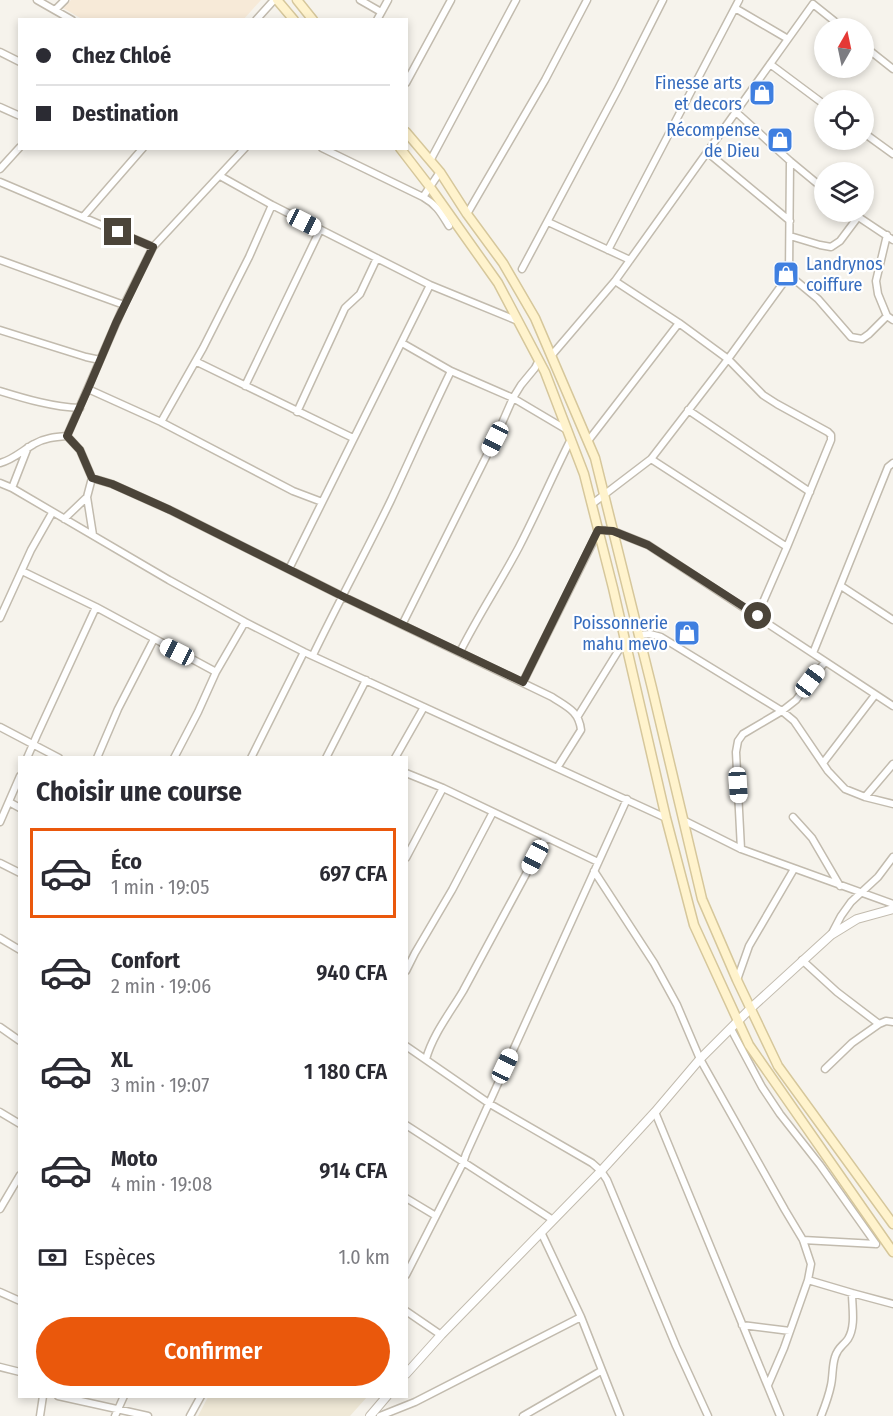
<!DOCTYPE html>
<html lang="fr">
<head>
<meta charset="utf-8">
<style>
	:root { --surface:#fff; --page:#f2f2f3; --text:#2b2b33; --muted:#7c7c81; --line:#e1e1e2; --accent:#ea580c }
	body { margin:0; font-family:"Fira Sans Condensed",sans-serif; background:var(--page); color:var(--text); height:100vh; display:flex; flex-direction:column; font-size:22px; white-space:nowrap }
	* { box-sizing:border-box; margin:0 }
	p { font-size:20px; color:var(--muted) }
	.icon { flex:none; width:33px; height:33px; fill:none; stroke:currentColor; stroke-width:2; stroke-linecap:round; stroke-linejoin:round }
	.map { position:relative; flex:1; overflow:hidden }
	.panel { position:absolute; left:18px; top:756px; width:390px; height:642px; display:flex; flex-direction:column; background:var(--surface); border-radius:0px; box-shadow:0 3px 9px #0003 }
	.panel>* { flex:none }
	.banner { position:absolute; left:18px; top:18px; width:390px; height:132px; border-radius:0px; box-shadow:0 3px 9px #0003; display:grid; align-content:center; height:132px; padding:0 18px; background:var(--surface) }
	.needle { width:39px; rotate:9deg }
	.controls { position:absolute; left:814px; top:18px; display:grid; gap:12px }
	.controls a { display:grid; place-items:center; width:60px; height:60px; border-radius:50%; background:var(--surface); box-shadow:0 3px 9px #0003; font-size:30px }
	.end { position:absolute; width:27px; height:27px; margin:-14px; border:8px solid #4b4439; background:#fff; box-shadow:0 0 0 3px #fff }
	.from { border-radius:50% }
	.car { position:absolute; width:18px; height:36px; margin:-18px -9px; border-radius:8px; box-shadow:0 0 4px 2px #0007; background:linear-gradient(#fff 24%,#345 0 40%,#fff 0 76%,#345 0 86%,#fff 0) }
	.banner b { display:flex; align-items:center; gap:21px; height:57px; font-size:22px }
	.banner b+b { border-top:2px solid var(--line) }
	.banner i { width:15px; height:15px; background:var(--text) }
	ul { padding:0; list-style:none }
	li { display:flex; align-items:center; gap:18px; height:90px; margin:0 12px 9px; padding:0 6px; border:3px solid transparent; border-radius:0px }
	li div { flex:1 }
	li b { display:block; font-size:22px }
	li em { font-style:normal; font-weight:600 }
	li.selected { border-color:var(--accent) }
	li>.icon { width:54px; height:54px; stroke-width:1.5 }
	h2 { padding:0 18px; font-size:27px; line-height:72px }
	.pay { display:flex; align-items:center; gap:15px; height:66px; padding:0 18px; font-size:22px }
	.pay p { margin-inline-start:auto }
	.button { display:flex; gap:12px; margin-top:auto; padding:12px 18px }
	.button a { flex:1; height:69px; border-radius:36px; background:var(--accent); color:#fff; font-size:24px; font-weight:600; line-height:69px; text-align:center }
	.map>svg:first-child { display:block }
	.commercial { fill:#f7ead8 }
	.education { fill:#efe8d6 }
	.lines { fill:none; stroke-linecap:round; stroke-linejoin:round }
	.minor-casing { stroke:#c2bbae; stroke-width:9 }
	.tertiary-casing { stroke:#c2bbae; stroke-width:10 }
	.secondary-casing { stroke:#d6c79b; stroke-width:11 }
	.minor { stroke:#fff; stroke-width:6 }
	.tertiary { stroke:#fff; stroke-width:8 }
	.secondary { stroke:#fff3cd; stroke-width:8 }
	.route { stroke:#4b4439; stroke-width:8 }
	.labels { text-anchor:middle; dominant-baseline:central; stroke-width:4.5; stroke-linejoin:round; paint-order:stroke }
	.shop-label { font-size:18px; fill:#366cbe; stroke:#fff; text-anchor:end }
</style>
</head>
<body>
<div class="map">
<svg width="893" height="1416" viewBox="0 0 893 1416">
	<rect width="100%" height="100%" fill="#f6f3ec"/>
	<!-- commercial -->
	<path class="commercial" d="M71 0H261L243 20 82 19 63 8Z"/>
	<!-- education -->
	<path class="education" d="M208 1397V1396L367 1397 350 1416H198Z"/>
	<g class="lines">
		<!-- minor casing -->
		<g class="minor-casing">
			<path id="minor" d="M37 0 72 20
				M360 0 381 12
				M735 8 788 39
				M55 10 65 0
				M256 20 274 0
				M377 20 388 0
				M864 46 893 69
				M0 52 20 62
				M770 64 825 105
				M406 83 451 0
				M0 107 20 116
				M736 112 790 161 825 190
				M864 133 893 154
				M322 148 423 197
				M707 152 790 221
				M430 161 516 0
				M0 169 20 147
				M440 172 423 197C437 205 441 213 449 226
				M220 176 272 205 430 285 518 321
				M0 182 153 247
				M851 212 893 240
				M467 214 545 80 587 0
				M83 217 143 148
				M548 222 630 260
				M887 235 876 281 878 294 887 316 893 320
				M790 236 820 245 831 247 840 241 858 217
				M608 250 739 0
				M0 260 124 305
				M522 269 618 89 663 0
				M789 275 818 299 851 337 862 339 869 334 887 316
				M615 281 679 323 728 359 763 395 777 404 828 432 831 435V440L787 547
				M0 330 86 357 100 360
				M402 343 451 371 513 398 567 430
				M551 356 615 281 813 4 843 28
				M197 362 353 438
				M245 386 320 230
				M88 389 161 422 293 491 322 502
				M0 391C26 399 53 407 80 408
				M688 410 810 492
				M297 412 345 308 360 294 377 258
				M161 422 203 348 249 257 272 205
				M67 436 124 305 153 247 245 148
				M588 441 679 323
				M651 459 787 547 757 616
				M0 463C13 460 23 450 34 444 44 438 55 437 67 436L80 450 92 478 87 497 64 519
				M92 478 112 484 170 510 342 596 552 697C567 707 579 711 581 730L557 768
				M0 483 12 488 169 580 245 622 304 652 666 818
				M12 488 28 447
				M87 497 93 535
				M592 504 651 459 728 359 789 275 790 161
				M289 569 430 285
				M22 571 96 607 216 672
				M841 586 893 620
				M0 618 31 550 52 513
				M402 625 495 439 513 398 521 385 535 368 539 360
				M639 635 650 634 661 637 782 711 794 721 828 771 845 789 865 797 893 804
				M460 652C478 616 500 583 519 547 537 512 553 475 571 439
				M813 653 888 467 893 463
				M313 655C338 603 366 552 391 500 411 457 430 414 451 371
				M523 682 599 530 613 531 648 545 893 706
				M578 716 625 640
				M0 727 59 758
				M27 758 37 735 96 607
				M97 758 118 709 154 639
				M174 758 198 712 216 672 245 622
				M251 758 304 652
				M326 758 366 680
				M395 758 424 707
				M823 763 875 695
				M406 773 443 788 598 862
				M865 797 893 764
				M9 802 20 808
				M793 817 812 838 840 886
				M683 820 741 849 893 904
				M0 822 20 776
				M741 849 736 752 738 741 743 734 782 711 796 700 825 662
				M406 858 443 788
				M0 863 20 873
				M594 871 654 963 677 1005 700 1059 785 1210 803 1240 811 1264 808 1280 784 1348 768 1385
				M831 935 841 916 851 902 878 877 893 857
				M0 938 20 950
				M802 960 837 992 879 1024 852 1043 825 1069
				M406 971 415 953 452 890 493 812
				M737 980 749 946 794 869
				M879 1024 886 1021 893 1022
				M0 1027 20 1041
				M731 1029 762 1087 780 1114 820 1165 876 1244
				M406 1046 490 1104 592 1163 601 1171 607 1180 676 1346 708 1416
				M426 1059C433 1034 450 1013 463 991 491 940 518 888 546 837
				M0 1112 20 1124
				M655 1112 780 1416
				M406 1125 553 1220
				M406 1198 436 1216
				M0 1209 20 1175
				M541 1232 581 1317 620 1416
				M803 1240 876 1244
				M406 1275 463 1163 466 1154 627 799
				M808 1280 852 1293 893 1304
				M0 1292 20 1301
				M406 1311 441 1335
				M742 1325 790 1331
				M0 1367 20 1372
				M58 1396 148 1416
				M40 1416 43 1396
				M115 1416 124 1396
				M190 1416 201 1396
				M380 1416 415 1402 581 1317
				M523 1416 601 1371
				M821 1416C825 1406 829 1395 831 1385 833 1376 832 1366 835 1357 838 1347 843 1346 848 1339 856 1326 852 1307 852 1293"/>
		</g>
		<!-- tertiary casing -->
		<g class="tertiary-casing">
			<path id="tertiary" d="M406 1374 441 1335 601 1171 655 1112 700 1059 751 1008 831 935 857 919 893 909
				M370 1416 387 1396"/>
		</g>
		<!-- secondary casing -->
		<g class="secondary-casing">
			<path id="secondary" d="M277 0 294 20
				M297 0 313 20
				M406 132 440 172 467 214 503 263 535 318 595 458 652 688 702 899 737 980 778 1066 893 1224
				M400 148 430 187 498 283 545 372 584 474 613 588 666 818 694 925 749 1045 893 1252"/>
		</g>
		<!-- minor -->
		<use href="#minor" class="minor"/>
		<!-- tertiary -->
		<use href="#tertiary" class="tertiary"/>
		<!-- secondary -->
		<use href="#secondary" class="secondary"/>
	</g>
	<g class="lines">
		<!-- route -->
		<path class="route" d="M118 232 153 247 116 323 88 389 67 436 80 450 92 478 112 484 170 510 342 596 523 682 598 530 613 531 648 545 758 616"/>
	</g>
	<!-- icons -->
	<defs>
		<g id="shop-square" transform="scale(1.35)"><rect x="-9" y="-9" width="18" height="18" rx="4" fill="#3f7fe0" stroke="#fff"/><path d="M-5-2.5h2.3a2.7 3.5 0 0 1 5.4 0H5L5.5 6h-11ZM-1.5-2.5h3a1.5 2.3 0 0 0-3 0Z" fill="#fff"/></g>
	</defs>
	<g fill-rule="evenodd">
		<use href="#shop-square" x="762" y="93"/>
		<use href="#shop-square" x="780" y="140"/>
		<use href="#shop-square" x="786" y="274"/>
		<use href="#shop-square" x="687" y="633"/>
	</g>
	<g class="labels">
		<!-- shop labels -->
		<g class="shop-label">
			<text x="742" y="83">Finesse arts<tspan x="742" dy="21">et decors</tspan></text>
			<text x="760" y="130">Récompense<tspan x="760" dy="21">de Dieu</tspan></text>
			<text x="806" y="264" text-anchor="start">Landrynos<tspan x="806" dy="21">coiffure</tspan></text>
			<text x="668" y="623">Poissonnerie<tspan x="668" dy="21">mahu mevo</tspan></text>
		</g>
	</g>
</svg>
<div class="controls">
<a><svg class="needle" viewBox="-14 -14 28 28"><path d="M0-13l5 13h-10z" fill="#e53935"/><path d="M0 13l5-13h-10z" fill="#7c7c81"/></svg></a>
<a><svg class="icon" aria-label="locate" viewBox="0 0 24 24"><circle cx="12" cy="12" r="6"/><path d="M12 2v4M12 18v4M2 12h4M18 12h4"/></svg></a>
<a><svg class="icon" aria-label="layers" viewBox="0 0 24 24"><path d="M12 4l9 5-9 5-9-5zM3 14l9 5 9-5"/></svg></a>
</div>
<i class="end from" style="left:758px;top:616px"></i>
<i class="end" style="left:118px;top:232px"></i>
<i class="car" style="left:304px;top:222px;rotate:117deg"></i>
<i class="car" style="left:495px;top:439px;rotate:207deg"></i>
<i class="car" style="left:177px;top:652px;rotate:297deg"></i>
<i class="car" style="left:810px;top:681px;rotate:37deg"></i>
<i class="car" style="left:738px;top:785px;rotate:176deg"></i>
<i class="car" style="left:535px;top:857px;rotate:208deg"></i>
<i class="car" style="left:505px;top:1066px;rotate:25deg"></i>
<div class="banner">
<b><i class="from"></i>Chez Chloé</b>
<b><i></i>Destination</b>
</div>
<section class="panel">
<h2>Choisir une course</h2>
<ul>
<li class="selected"><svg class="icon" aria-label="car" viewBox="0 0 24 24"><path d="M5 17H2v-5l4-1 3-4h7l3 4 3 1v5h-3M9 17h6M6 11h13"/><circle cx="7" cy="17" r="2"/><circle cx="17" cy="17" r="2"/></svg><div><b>Éco</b><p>1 min · 19:05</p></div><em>697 CFA</em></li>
<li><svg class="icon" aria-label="car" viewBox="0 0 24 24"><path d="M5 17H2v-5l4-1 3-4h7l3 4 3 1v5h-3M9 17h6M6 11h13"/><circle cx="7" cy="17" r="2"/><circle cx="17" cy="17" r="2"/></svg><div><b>Confort</b><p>2 min · 19:06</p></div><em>940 CFA</em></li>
<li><svg class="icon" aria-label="car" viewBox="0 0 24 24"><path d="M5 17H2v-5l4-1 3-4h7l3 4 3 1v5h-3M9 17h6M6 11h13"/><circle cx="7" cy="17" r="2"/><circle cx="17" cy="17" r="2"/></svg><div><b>XL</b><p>3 min · 19:07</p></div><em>1 180 CFA</em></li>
<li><svg class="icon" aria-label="car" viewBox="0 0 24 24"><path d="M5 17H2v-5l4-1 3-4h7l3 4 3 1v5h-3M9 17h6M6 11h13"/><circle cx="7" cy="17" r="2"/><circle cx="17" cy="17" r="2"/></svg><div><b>Moto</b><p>4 min · 19:08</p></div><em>914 CFA</em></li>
</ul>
<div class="pay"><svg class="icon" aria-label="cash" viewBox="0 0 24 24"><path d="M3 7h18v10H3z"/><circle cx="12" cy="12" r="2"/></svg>Espèces<p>1.0 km</p></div>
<div class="button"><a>Confirmer</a></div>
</section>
</div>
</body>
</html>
